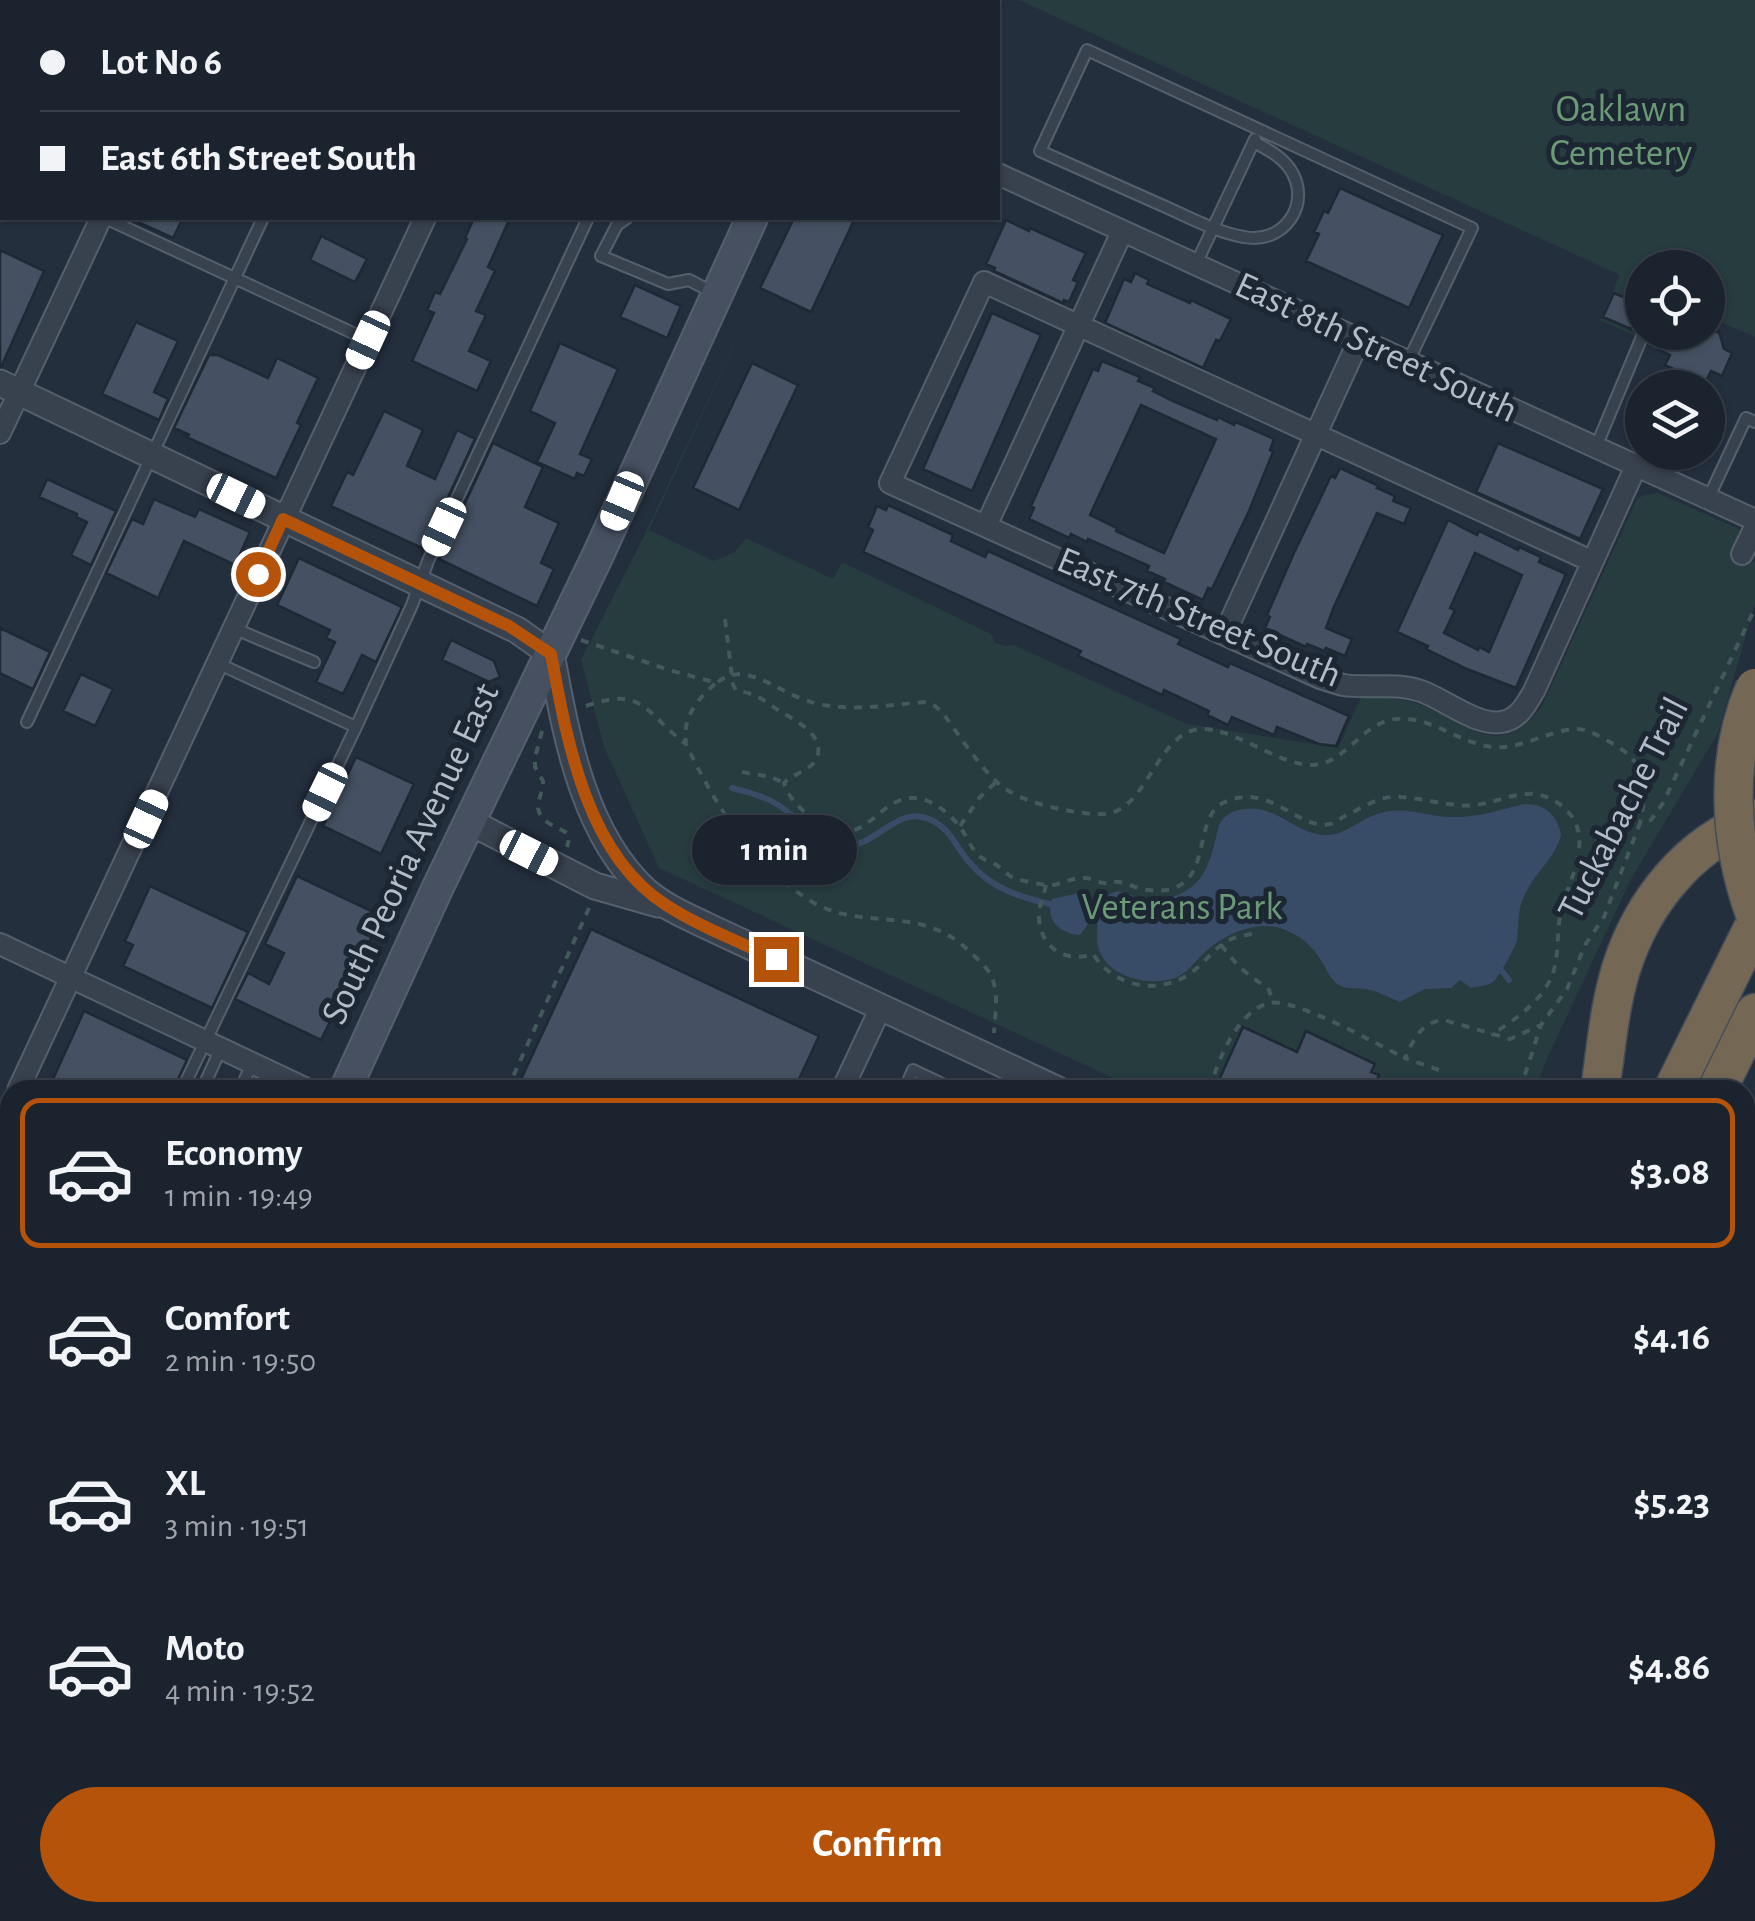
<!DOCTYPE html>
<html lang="en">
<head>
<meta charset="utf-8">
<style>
	:root { --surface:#1b232e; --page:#242b36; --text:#f1f3f6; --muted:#a0a4aa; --line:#39404a; --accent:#b45309 }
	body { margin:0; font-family:"Alegreya Sans",sans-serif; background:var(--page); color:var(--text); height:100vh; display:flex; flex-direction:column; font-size:38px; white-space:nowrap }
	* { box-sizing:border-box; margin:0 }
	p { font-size:32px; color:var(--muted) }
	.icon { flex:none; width:55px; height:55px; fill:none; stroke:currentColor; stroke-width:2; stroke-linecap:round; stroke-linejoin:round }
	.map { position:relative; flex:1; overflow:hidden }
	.details { position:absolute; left:0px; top:1080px; width:1755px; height:842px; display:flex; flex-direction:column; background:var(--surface); border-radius:30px 30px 0 0; box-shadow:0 2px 8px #0004,0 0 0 2px var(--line) }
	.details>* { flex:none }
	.guide { position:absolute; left:0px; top:0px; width:1000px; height:220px; box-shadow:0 2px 8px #0004,0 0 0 2px var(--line); display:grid; align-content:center; height:220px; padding:0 40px; background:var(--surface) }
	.buttons { position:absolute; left:1625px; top:250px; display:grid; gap:20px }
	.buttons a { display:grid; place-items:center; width:100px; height:100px; border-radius:50%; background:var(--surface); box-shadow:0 2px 8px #0004,0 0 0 2px var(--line); font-size:50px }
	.end { position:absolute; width:45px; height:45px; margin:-22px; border:12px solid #b45309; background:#fff; box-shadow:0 0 0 5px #fff }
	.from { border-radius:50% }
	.bubble { position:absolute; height:70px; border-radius:35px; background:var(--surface); box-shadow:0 2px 8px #0004,0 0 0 2px var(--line); font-size:32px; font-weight:600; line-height:70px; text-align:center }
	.car { position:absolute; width:30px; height:60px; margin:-30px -15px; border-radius:12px; box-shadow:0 0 8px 2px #0007; background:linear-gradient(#fff 24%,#345 0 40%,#fff 0 76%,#345 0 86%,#fff 0) }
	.guide b { display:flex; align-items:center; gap:35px; height:95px; font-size:38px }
	.guide b+b { border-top:2px solid var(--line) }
	.guide i { width:25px; height:25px; background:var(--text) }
	ul { padding:18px 0 0; list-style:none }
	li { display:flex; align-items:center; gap:30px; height:150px; margin:0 20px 15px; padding:0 20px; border:5px solid transparent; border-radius:20px }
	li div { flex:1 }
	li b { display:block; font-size:38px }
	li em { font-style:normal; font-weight:600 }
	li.on { border-color:var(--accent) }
	li>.icon { width:90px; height:90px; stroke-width:1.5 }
	.action { display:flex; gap:20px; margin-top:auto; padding:20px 40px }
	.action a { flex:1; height:115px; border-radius:60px; background:var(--accent); color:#fff; font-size:40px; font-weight:600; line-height:115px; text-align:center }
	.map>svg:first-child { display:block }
	.green { fill:#263c3f }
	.water { fill:#394c67 }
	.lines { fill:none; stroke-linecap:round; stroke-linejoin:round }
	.stream { stroke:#394c67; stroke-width:6 }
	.building { fill:#455162; stroke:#1f2835; stroke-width:2.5; fill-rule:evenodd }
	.service-casing { stroke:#565f6c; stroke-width:14 }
	.minor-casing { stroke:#565f6c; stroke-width:24 }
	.tertiary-casing { stroke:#565f6c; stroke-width:29 }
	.secondary-casing { stroke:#565f6c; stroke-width:34 }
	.motorway-casing { stroke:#434c59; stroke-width:41 }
	.path { stroke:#44595c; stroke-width:4; stroke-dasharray:8 8; stroke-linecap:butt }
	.service { stroke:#38414e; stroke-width:10 }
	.minor { stroke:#38414e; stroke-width:20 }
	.tertiary { stroke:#38414e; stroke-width:25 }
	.secondary { stroke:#465061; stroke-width:30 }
	.motorway { stroke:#746855; stroke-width:38 }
	.rail { stroke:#5a6575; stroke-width:6; stroke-dasharray:10 10; stroke-linecap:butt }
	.motorway-bridge-casing { stroke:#434c59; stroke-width:41; stroke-linecap:butt }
	.motorway-bridge { stroke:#746855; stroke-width:38 }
	.route { stroke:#b45309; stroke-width:12 }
	.labels { text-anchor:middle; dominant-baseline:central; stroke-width:10; stroke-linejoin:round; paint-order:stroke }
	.park-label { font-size:38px; fill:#6b9a76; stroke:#1d2633 }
	.street-label { font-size:38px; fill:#b4bcc9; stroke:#1d2633 }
</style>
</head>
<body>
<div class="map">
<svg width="1755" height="1921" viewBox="0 0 1755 1921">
	<rect width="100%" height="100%" fill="#242f3e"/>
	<!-- green -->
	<path class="green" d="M1019 0H1755V337L1708 316V268H1642V332L1652 333 1648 342 1600 320 1620 275Z
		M757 296 649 530 714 561 735 552 746 538 833 579 842 562 991 634 995 643 1005 646 1014 645 1187 724 1338 748 1361 697C1377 697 1393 697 1409 701 1463 716 1496 768 1542 706L1637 499 1644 495 1658 493 1739 529 1743 534 1738 555 1755 562V603L1718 733 1631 879 1546 1061 1535 1090H1139L659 868 604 747 581 660 643 538Z"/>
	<!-- water -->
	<path class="water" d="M1525 804C1546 804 1557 815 1561 835 1554 860 1536 871 1525 894 1517 909 1519 924 1517 940 1515 948 1500 975 1494 981 1489 986 1478 986 1471 988L1460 980 1451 988 1425 989 1400 1002C1390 998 1381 993 1371 990 1361 987 1350 990 1341 986 1330 981 1328 971 1322 962 1311 942 1290 927 1267 926 1246 925 1219 938 1204 953 1194 962 1188 973 1175 978 1148 987 1105 977 1098 946 1096 939 1098 930 1097 923L1091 920 1080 935C1059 933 1045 920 1052 899L1079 893 1086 899 1095 912 1100 910C1103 902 1106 894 1115 892 1123 890 1130 896 1137 898 1158 905 1189 895 1201 877 1211 863 1215 841 1219 825 1225 814 1232 811 1244 809 1276 804 1294 833 1324 835 1344 837 1362 817 1381 813 1407 806 1424 816 1449 817 1480 818 1497 810 1525 804Z"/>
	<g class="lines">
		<!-- stream -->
		<path class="stream" d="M732 788C747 792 762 795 775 803 800 817 815 845 845 846 875 847 898 805 929 819 952 829 955 847 970 863 991 888 1019 897 1050 904
			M1501 970 1509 980"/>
	</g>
	<!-- building -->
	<path class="building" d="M1340 188 1443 235 1409 308 1306 261 1319 234 1314 232 1324 211 1328 213Z
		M129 218H183L173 238Z
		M474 218H510L488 267 495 271 476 311 486 315 469 351 491 361 477 391 412 361 434 313 427 310 435 292 440 294 467 239 465 238Z
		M794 218H855L811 312 760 288Z
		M1006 220 1029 231 1030 228 1086 253 1073 280 1078 282 1069 302 1064 300 1063 303 994 271 995 268 986 264Z
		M321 236 367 259 355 282 310 260Z
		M0 250 44 271 1 367H0Z
		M1135 273 1149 280 1147 284 1190 303 1191 300 1231 319 1220 341 1216 340 1203 368 1105 323 1124 279 1131 282Z
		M635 285 681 306 667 338 620 317Z
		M1614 293 1642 305 1631 329 1603 317Z
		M992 313 1041 335 972 491 923 469Z
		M136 322 178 341 154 392 168 399 159 420 102 394Z
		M1669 332H1719L1724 349 1732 353 1722 376 1711 371 1705 384 1665 365 1670 355 1660 350Z
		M560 343 618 369 580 454 592 459 584 476 577 473 575 479 537 462 555 423 530 411Z
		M209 355H218L268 378 277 358 318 378 297 423 301 425 276 478 182 435H190L174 428Z
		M1102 361 1140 377 1138 381 1155 388 1153 391 1173 401 1217 420 1218 417 1234 425 1236 422 1274 439 1270 450 1273 452 1249 511 1212 589 1208 588 1203 600 1164 582 1165 579 1147 571 1149 566 1088 539 1087 542 1071 534 1069 538 1029 519 1034 508 1031 506 1093 369 1098 371ZM1141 405 1216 439 1164 553 1116 531 1117 528 1090 515Z
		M752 363 798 385 739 510 693 488Z
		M384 411 423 430 407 466 435 479 457 430 475 439 424 549 331 506 347 472 353 475Z
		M493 443 543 467 525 507 559 523 541 563 554 569 537 606 439 559Z
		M1498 443 1603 489 1580 539 1476 492Z
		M1340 468 1379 486 1377 488 1395 496 1393 501 1411 508 1404 524 1377 513 1333 609 1326 628 1352 639 1345 656 1326 648 1324 651 1307 644 1306 647 1265 628 1270 617 1267 615 1293 555 1331 476 1335 478Z
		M47 479 116 511 91 565 71 555 87 522 76 517 77 514 39 497Z
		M154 499 195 517 199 509 250 532 235 565 184 541 158 598 106 573 132 519 143 524Z
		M888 505 953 535 951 541 985 557 988 551 1181 639 1178 644 1228 667 1230 663 1349 716 1336 746 1319 744 1277 727 1274 735 1232 717 1228 725 1207 715 1209 711 1164 690 1162 695 1147 688 1078 656 1081 651 863 552 873 530 868 527 877 506 886 510Z
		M1448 520 1477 535 1479 531 1518 550 1519 547 1541 557 1539 562 1566 574 1516 688 1467 669 1426 649 1428 646 1397 632ZM1475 553 1522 575 1489 652 1479 647 1478 650 1444 633 1455 610 1450 608Z
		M299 558 402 607 376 662 362 655 343 694 316 682 335 642 326 638 330 630 277 605Z
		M0 628 50 652 33 689 0 673Z
		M451 640 494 661 500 677 489 682 442 660Z
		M81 674 113 689 95 726 63 711Z
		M356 757 414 784 381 854 323 826Z
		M297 876 382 916 321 1040 235 999 248 973 269 984 284 953 265 944Z
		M150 886 248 932 212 1008 123 966 133 945 125 941Z
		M591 929 819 1036 794 1090H568L548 1081 544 1090H516Z
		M84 1011 187 1060 173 1090H48Z
		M1243 1027 1297 1052 1306 1031 1375 1064 1371 1072 1379 1075 1372 1090H1241L1219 1080Z"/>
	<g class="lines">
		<!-- service casing -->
		<g class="service-casing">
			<path id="service" d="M362 2 363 0
				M688 2 689 0
				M1254 142C1267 149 1281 156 1290 169 1313 203 1284 245 1244 237 1215 232 1187 216 1159 204 1119 186 1080 169 1040 151L1087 50 1472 228 1408 362
				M0 168 2 169
				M105 218 368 340
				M627 218 617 225 601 256 668 284 689 280 712 292
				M1196 264 1255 139
				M1596 447 1644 332
				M1708 499 1746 418 1755 422
				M233 628 314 662
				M217 663 356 727
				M27 722 263 218
				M182 1090 356 727 412 605 428 561 588 218
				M202 1090 221 1048
				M240 1090 252 1064
				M904 1090 913 1070 955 1090
				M0 1485 10 1464
				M1745 1519 1755 1497
				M1745 1586 1755 1590
				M1745 1643 1755 1622
				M1747 1760 1755 1742"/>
		</g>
		<!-- minor casing -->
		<g class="minor-casing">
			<path id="minor" d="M628 0 633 2
				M201 2 202 0
				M526 2 527 0
				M998 174 1755 520
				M0 433 101 218
				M986 526 1122 232
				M1742 554 1755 527
				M1591 561 984 282 890 483 1320 678C1328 680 1335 683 1343 685 1369 689 1395 682 1421 691 1444 699 1476 726 1501 722 1518 720 1526 705 1534 691L1636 466
				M1225 633 1359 340
				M0 944 309 1090
				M18 1090 425 218
				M842 1090 881 1007
				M0 1128 10 1107
				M0 1294 10 1299
				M1745 1385 1755 1363
				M0 1729 10 1739
				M1745 1760 1755 1765
				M796 1921 799 1912
				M1145 1921 1149 1912
				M1494 1921 1498 1912"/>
		</g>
		<!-- tertiary casing -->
		<g class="tertiary-casing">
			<path id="tertiary" d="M0 383 517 630 551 654C566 734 583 835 647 892 665 907 686 916 707 926L1058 1090
				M470 822 595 886 658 904
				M1745 1408 1755 1413
				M586 1912 608 1921
				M445 1921 474 1912"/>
		</g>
		<!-- secondary casing -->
		<g class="secondary-casing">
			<path id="secondary" d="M851 2 853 0
				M345 1090 438 887 598 555 752 218
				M0 1824 10 1802"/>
		</g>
		<!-- motorway casing -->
		<g class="motorway-casing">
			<path id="motorway" d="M1600 1090C1606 1050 1609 1008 1621 969 1642 902 1689 844 1755 819
				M1673 1090 1755 924
				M1717 1090 1755 1013
				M1745 1190 1755 1185
				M1301 1921 1304 1912
				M1343 1921 1347 1912"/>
		</g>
		<!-- path -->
		<path class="path" d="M725 619 733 685 736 690C743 692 751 693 758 697 765 700 771 706 778 710 792 719 822 732 818 754 815 770 793 773 784 783 788 797 800 809 812 818 864 858 874 798 913 798 932 798 951 814 962 830 967 837 971 848 978 855 983 860 992 862 998 866 1002 869 1006 873 1010 876 1016 880 1046 886 1053 885 1064 883 1072 878 1083 878 1091 877 1097 883 1104 883 1109 884 1114 881 1119 882 1129 884 1138 889 1148 890 1218 898 1189 820 1223 803 1269 780 1298 831 1330 824 1337 823 1338 820 1343 817 1358 810 1376 798 1392 797 1420 796 1448 808 1475 805 1493 803 1509 795 1527 794 1540 793 1552 798 1562 806 1597 835 1570 876 1561 911 1556 932 1560 958 1551 978 1540 1003 1513 1021 1491 1035
			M581 640 669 670 717 683C742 660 775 689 802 699 843 714 883 705 926 702L935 706 942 712C960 736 977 764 999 784 1020 803 1070 813 1099 814 1144 817 1153 744 1191 731 1225 719 1275 766 1313 765 1344 764 1360 727 1390 720 1427 712 1457 743 1492 747 1519 750 1546 732 1573 729 1586 728 1597 735 1608 741 1646 761 1649 783 1640 823
			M715 684C696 700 682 719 686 744 715 805 751 863 809 900 861 933 919 903 968 950 975 957 984 964 989 972 1000 989 995 1015 994 1033
			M586 706C645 685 645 714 686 744
			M542 731 535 758V767L543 781C543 790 539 797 538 806 538 822 556 826 567 833L569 839 567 847
			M742 772 771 777 784 783
			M960 826 980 797 996 782
			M1046 885C1044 895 1038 908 1039 918 1041 949 1066 963 1093 954 1114 987 1158 996 1191 973 1204 963 1213 950 1227 941 1236 936 1247 935 1257 933
			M1221 945 1239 967 1269 990 1273 1002
			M1439 1070 1405 1058C1414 1039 1421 1022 1444 1020L1510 1039 1541 1025
			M1080 1081 1098 1090
			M507 1090 589 908
			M1211 1090C1213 1073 1222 1054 1230 1039 1239 1024 1251 1008 1269 1003 1294 997 1378 1045 1405 1058
			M1520 1090 1541 1025 1567 989 1585 945 1604 917 1640 823 1651 820 1663 803 1755 608
			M1172 1921 1176 1912"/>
		<!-- service -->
		<use href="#service" class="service"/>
		<!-- minor -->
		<use href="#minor" class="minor"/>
		<!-- tertiary -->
		<use href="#tertiary" class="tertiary"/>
		<!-- secondary -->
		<use href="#secondary" class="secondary"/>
		<!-- motorway -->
		<use href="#motorway" class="motorway"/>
		<!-- rail -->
		<path class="rail" d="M0 1649 10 1661
			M230 1912 237 1921"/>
		<!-- motorway-bridge casing -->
		<g class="motorway-bridge-casing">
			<path id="motorway-bridge" d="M1755 688C1724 759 1729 842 1755 914"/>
		</g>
		<!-- motorway-bridge -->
		<use href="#motorway-bridge" class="motorway-bridge"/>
	</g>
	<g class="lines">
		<!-- route -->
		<path class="route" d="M258 574 283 519 509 626 551 654C567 740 586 854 666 905 700 927 740 942 776 959"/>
	</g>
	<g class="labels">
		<!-- park labels -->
		<g class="park-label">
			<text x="1621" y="110">Oaklawn<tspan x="1621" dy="44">Cemetery</tspan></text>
			<text x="1182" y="908">Veterans Park</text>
		</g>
		<!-- street labels -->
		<g class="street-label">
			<text transform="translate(1376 348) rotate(25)">East 8th Street South</text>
			<text transform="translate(1199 618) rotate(23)">East 7th Street South</text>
			<text transform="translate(1624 809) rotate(-63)">Tuckabache Trail</text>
			<text transform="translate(411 854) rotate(-65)">South Peoria Avenue East</text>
		</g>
	</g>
</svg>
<div class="buttons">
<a><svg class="icon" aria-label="locate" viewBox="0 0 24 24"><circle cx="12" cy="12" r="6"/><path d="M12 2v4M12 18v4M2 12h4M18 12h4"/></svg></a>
<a><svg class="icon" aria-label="layers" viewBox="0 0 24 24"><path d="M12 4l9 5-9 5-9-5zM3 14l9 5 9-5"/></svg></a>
</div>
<i class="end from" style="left:258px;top:574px"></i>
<i class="end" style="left:776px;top:959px"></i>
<div class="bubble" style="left:692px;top:815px;width:165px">1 min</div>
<i class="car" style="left:368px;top:340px;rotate:205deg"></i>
<i class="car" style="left:236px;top:496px;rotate:116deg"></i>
<i class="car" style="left:622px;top:501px;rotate:203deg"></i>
<i class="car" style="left:444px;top:527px;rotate:205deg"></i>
<i class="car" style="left:325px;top:792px;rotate:206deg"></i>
<i class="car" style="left:146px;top:819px;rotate:25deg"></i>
<i class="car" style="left:529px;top:853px;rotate:117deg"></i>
<div class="guide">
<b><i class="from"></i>Lot No 6</b>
<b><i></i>East 6th Street South</b>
</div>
<section class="details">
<ul>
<li class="on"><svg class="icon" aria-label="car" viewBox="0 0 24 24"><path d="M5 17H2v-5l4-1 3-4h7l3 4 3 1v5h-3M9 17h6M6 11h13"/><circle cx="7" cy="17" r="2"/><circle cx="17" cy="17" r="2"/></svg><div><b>Economy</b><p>1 min · 19:49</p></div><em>$3.08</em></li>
<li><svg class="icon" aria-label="car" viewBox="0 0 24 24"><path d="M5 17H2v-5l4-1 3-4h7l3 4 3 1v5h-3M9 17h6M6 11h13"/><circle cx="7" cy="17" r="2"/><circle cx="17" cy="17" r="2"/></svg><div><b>Comfort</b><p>2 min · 19:50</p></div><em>$4.16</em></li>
<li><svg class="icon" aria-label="car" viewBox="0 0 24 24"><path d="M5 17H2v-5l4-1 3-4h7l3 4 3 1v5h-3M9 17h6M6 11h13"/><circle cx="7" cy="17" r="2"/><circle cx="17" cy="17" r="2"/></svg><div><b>XL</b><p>3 min · 19:51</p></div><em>$5.23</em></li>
<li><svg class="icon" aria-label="car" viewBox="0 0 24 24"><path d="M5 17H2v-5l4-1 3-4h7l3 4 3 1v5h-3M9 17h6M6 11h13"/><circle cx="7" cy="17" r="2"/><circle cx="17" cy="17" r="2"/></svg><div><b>Moto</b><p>4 min · 19:52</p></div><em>$4.86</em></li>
</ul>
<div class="action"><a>Confirm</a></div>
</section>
</div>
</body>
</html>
